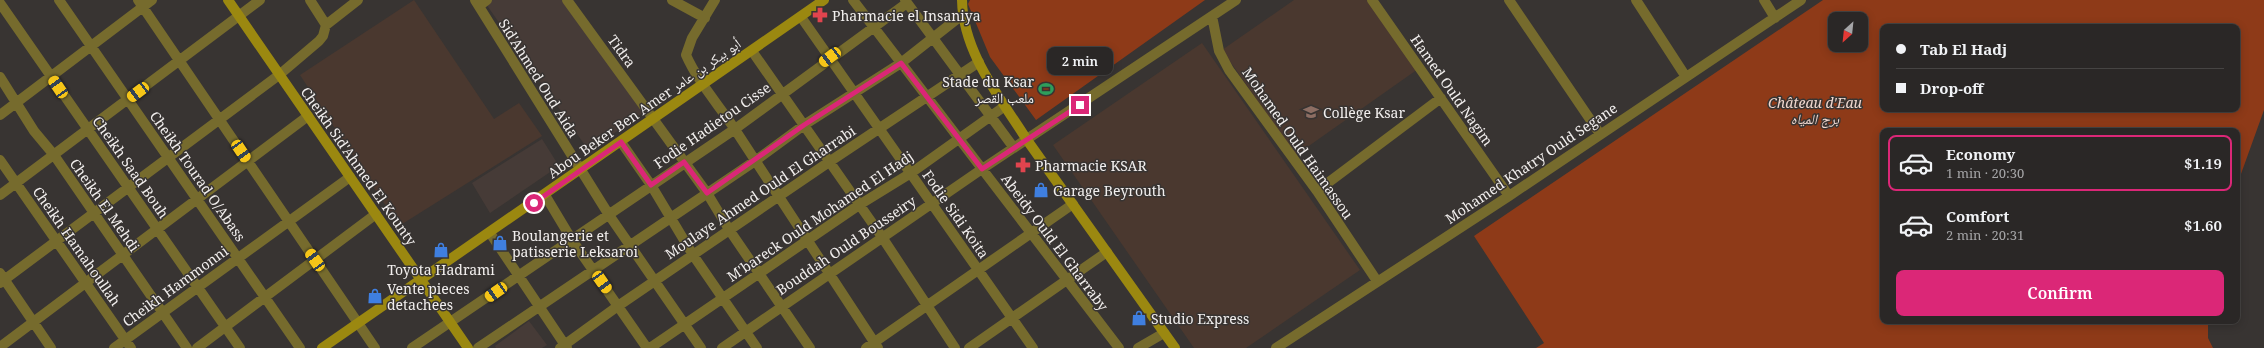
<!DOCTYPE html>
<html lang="en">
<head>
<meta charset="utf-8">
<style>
	:root { --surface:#2a2726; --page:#363332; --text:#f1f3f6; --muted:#a5a5a7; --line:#464443; --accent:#db2777 }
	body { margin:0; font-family:"Noto Serif","Noto Naskh Arabic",serif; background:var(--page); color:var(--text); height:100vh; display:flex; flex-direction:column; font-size:15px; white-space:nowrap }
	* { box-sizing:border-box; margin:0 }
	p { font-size:13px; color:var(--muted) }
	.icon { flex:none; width:22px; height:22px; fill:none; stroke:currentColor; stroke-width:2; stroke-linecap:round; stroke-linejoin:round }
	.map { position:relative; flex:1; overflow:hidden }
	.sheet { position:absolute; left:1880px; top:128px; width:360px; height:196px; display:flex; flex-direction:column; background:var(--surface); border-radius:8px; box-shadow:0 2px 10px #0003,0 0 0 1px var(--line) }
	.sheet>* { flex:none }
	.banner { position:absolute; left:1880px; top:24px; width:360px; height:88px; border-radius:8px; box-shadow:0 2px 10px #0003,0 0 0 1px var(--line); display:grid; align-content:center; height:88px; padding:0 16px; background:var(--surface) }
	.needle { width:26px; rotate:207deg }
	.buttons { position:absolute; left:1828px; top:12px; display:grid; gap:8px }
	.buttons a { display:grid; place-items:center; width:40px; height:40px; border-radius:8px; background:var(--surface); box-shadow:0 2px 10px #0003,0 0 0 1px var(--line); font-size:20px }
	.end { position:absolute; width:18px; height:18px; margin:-9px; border:5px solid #db2777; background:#fff; box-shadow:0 0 0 2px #fff }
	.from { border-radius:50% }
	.bubble { position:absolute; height:28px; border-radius:8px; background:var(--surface); box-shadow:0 2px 10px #0003,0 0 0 1px var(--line); font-size:13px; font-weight:600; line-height:28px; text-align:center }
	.car { position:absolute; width:12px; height:24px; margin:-12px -6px; border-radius:5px; box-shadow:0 0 3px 1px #0007; background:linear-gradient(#f5c518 24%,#345 0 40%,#f5c518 0 76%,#345 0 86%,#f5c518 0) }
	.banner b { display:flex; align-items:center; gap:14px; height:38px; font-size:15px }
	.banner b+b { border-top:1px solid var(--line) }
	.banner i { width:10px; height:10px; background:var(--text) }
	ul { padding:7px 0 0; list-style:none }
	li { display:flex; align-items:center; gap:12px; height:56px; margin:0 8px 6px; padding:0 8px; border:2px solid transparent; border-radius:8px }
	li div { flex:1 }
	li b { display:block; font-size:15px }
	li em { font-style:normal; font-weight:600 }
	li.current { border-color:var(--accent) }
	li>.icon { width:36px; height:36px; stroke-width:1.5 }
	.primary-button { display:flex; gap:8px; margin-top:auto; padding:8px 16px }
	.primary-button a { flex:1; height:46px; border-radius:8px; background:var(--accent); color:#fff; font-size:16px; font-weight:600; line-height:46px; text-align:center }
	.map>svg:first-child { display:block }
	.built { fill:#463b37 }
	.education { fill:#4a382f }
	.green { fill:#8e3a18; fill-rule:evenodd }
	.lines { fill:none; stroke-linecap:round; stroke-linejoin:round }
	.street { stroke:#766b2d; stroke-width:10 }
	.secondary { stroke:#9b8810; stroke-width:10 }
	.route { stroke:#db2777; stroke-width:5 }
	.labels { text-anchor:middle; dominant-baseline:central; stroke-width:3; stroke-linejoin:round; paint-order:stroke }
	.poi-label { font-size:14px; fill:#f2efee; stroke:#383432; text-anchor:start }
	.street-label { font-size:14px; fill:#f2efee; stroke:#383432 }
	.park-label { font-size:14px; font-style:italic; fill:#f0d7ce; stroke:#383432 }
</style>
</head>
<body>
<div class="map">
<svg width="2264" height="348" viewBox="0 0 2264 348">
	<rect width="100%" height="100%" fill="#383432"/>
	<!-- built -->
	<path class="built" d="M491 0H564L644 112 589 151 486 4Z
		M542 139 559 166 490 213 472 183Z
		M529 321 547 345 542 348H496L495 346Z"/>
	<!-- education -->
	<path class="education" d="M414 0 494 119 519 103 542 136 399 226 300 75Z
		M1294 0H1369L1418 69 1296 155 1222 50Z
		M1202 43 1360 270 1246 348H1194L1053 145Z"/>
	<!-- green -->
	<path class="green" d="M970 0H1205L1036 120 990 57 968 4Z
		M1823 0H2264V110L2237 185V131H1883V321H2208V338L2213 348H1536L1544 343 1474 236ZM1835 19H1861V45H1835ZM1883 27H2237V109H1883Z"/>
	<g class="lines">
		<!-- street -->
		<path class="street" d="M59 0 300 348
			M138 0 375 348
			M310 0 326 25
			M475 0 609 215 701 348
			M567 0 707 193 730 231 810 348
			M672 0 705 18
			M715 0 692 38 686 55C698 82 718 104 734 128 782 201 830 275 878 348
			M853 0 1119 348
			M905 0 1014 148
			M1372 0 1509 196
			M1509 0 1600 134
			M1636 0 1686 77
			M1764 0 1775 18
			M0 3 240 348
			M479 6 487 0
			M1212 16 1219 51 1229 70 1317 191 1377 281
			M801 17 1033 348
			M326 25 358 0
			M752 51 882 237 955 348
			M0 77 34 131 54 155 187 348
			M0 115 152 0
			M621 142 651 185 693 255 757 348
			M0 160 131 348
			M1317 191 1441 98
			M0 195 260 0
			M545 195 572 240 647 348
			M490 233 567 348
			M0 273 51 348
			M0 283 279 75 319 41 323 36 326 25
			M0 347 308 116
			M114 348 350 177
			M197 348 376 214
			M412 348 735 129 907 3
			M478 348 755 161 804 125 901 63 962 15
			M560 348 618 306 829 162 979 62
			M650 348 859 205 911 173 1005 106
			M722 348 982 169 1236 0
			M866 348 1073 204
			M969 348 1107 252
			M1138 348 1164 333
			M1276 348 1509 196 1801 0"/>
		<!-- secondary -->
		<path class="secondary" d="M228 0 468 348
			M962 0C963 53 1000 97 1027 140L1175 348
			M322 348 824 0"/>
	</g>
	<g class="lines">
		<!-- route -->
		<path class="route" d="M534 203 621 142 651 185 684 162 707 193 804 125 901 63 982 169 1080 105"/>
	</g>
	<!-- icons -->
	<defs>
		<g id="pharmacy-bare" transform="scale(1.2)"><path d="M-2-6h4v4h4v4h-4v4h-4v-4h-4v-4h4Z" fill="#e0444e" stroke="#383432" stroke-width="2.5" paint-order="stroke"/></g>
		<g id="stadium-bare" transform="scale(1.2)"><path d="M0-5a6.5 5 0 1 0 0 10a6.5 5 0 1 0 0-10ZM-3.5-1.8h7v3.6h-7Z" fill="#2e9e5b" stroke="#383432" stroke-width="2.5" paint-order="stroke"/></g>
		<g id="school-bare" transform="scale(1.2)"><path d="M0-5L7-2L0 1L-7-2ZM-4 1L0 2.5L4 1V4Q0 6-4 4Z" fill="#8d6e63" stroke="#383432" stroke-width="2.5" paint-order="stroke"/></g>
		<g id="shop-bare" transform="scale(1.2)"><path d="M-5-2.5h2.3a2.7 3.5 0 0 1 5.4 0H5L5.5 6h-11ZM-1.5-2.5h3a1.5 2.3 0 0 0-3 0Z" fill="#3f7fe0" stroke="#383432" stroke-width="2.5" paint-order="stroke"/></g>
	</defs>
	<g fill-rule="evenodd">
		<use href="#pharmacy-bare" x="820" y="15"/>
		<use href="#stadium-bare" x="1046" y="89"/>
		<use href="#school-bare" x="1311" y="112"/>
		<use href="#pharmacy-bare" x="1023" y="165"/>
		<use href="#shop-bare" x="1041" y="190"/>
		<use href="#shop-bare" x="500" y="243"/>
		<use href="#shop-bare" x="441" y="250"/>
		<use href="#shop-bare" x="375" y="296"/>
		<use href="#shop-bare" x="1139" y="318"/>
	</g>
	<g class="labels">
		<!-- poi labels -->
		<g class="poi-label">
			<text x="832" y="15">Pharmacie el Insaniya</text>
			<text x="1034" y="81" text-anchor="end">Stade du Ksar<tspan x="1034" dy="16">ملعب القصر</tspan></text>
			<text x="1323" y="112">Collège Ksar</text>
			<text x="1035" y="165">Pharmacie KSAR</text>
			<text x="1053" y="190">Garage Beyrouth</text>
			<text x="512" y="235">Boulangerie et<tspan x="512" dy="16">patisserie Leksaroi</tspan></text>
			<text x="441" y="269" text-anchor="middle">Toyota Hadrami</text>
			<text x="387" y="288">Vente pieces<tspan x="387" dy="16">detachees</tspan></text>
			<text x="1151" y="318">Studio Express</text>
		</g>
		<!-- street labels -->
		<g class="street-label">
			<text transform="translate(622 51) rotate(54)">Tidra</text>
			<text transform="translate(539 78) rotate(58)">Sid'Ahmed Oud Aida</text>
			<text transform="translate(1452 90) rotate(55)">Hamed Ould Nagim</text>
			<text transform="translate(644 108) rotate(-35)">Abou Beker Ben Amer أبو بيكر بن عامر</text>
			<text transform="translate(712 125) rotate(-35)">Fodie Hadietou Cisse</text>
			<text transform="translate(1298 143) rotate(55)">Mohamed Ould Haimassou</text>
			<text transform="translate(1531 163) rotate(-34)">Mohamed Khatry Ould Segane</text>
			<text transform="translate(359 166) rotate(55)">Cheikh Sid'Ahmed El Kounty</text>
			<text transform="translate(131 167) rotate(55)">Cheikh Saad Bouh</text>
			<text transform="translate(198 176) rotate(55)">Cheikh Tourad O/Abass</text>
			<text transform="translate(760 192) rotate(-34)">Moulaye Ahmed Ould El Gharrabi</text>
			<text transform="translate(105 205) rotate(55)">Cheikh El Mehdi</text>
			<text transform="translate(956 214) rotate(55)">Fodie Sidi Koita</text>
			<text transform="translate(820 216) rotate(-34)">M'bareck Ould Mohamed El Hadj</text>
			<text transform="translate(1055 242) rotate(53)">Abeidy Ould El Gharraby</text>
			<text transform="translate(846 245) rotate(-34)">Bouddah Ould Bousseiry</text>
			<text transform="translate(77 246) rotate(55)">Cheikh Hamahoullah</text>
			<text transform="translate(175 286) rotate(-36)">Cheikh Hammonni</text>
		</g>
		<!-- park labels -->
		<g class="park-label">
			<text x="1815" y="102">Château d'Eau<tspan x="1815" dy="16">برج المياه</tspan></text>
		</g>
	</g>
</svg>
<div class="buttons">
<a><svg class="needle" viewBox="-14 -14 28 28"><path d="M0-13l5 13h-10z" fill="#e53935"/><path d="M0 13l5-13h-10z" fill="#a5a5a7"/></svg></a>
</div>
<i class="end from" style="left:534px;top:203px"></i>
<i class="end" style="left:1080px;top:105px"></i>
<div class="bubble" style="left:1047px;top:47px;width:66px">2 min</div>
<i class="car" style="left:830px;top:57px;rotate:233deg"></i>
<i class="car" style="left:58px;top:87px;rotate:326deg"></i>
<i class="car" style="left:138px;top:92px;rotate:233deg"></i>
<i class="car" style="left:241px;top:151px;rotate:146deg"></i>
<i class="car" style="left:315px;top:260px;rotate:325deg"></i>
<i class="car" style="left:602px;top:282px;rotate:145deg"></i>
<i class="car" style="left:496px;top:292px;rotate:236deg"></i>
<div class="banner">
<b><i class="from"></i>Tab El Hadj</b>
<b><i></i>Drop-off</b>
</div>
<section class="sheet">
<ul>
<li class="current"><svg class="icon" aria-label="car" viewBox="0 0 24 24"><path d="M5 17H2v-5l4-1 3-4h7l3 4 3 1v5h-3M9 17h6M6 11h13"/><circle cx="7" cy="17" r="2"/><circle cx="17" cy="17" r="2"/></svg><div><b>Economy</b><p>1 min · 20:30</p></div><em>$1.19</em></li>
<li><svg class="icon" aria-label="car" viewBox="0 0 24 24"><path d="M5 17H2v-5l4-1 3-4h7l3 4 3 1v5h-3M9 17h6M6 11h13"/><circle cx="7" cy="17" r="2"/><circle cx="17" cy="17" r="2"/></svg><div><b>Comfort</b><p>2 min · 20:31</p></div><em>$1.60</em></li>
</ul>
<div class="primary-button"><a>Confirm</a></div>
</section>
</div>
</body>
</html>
